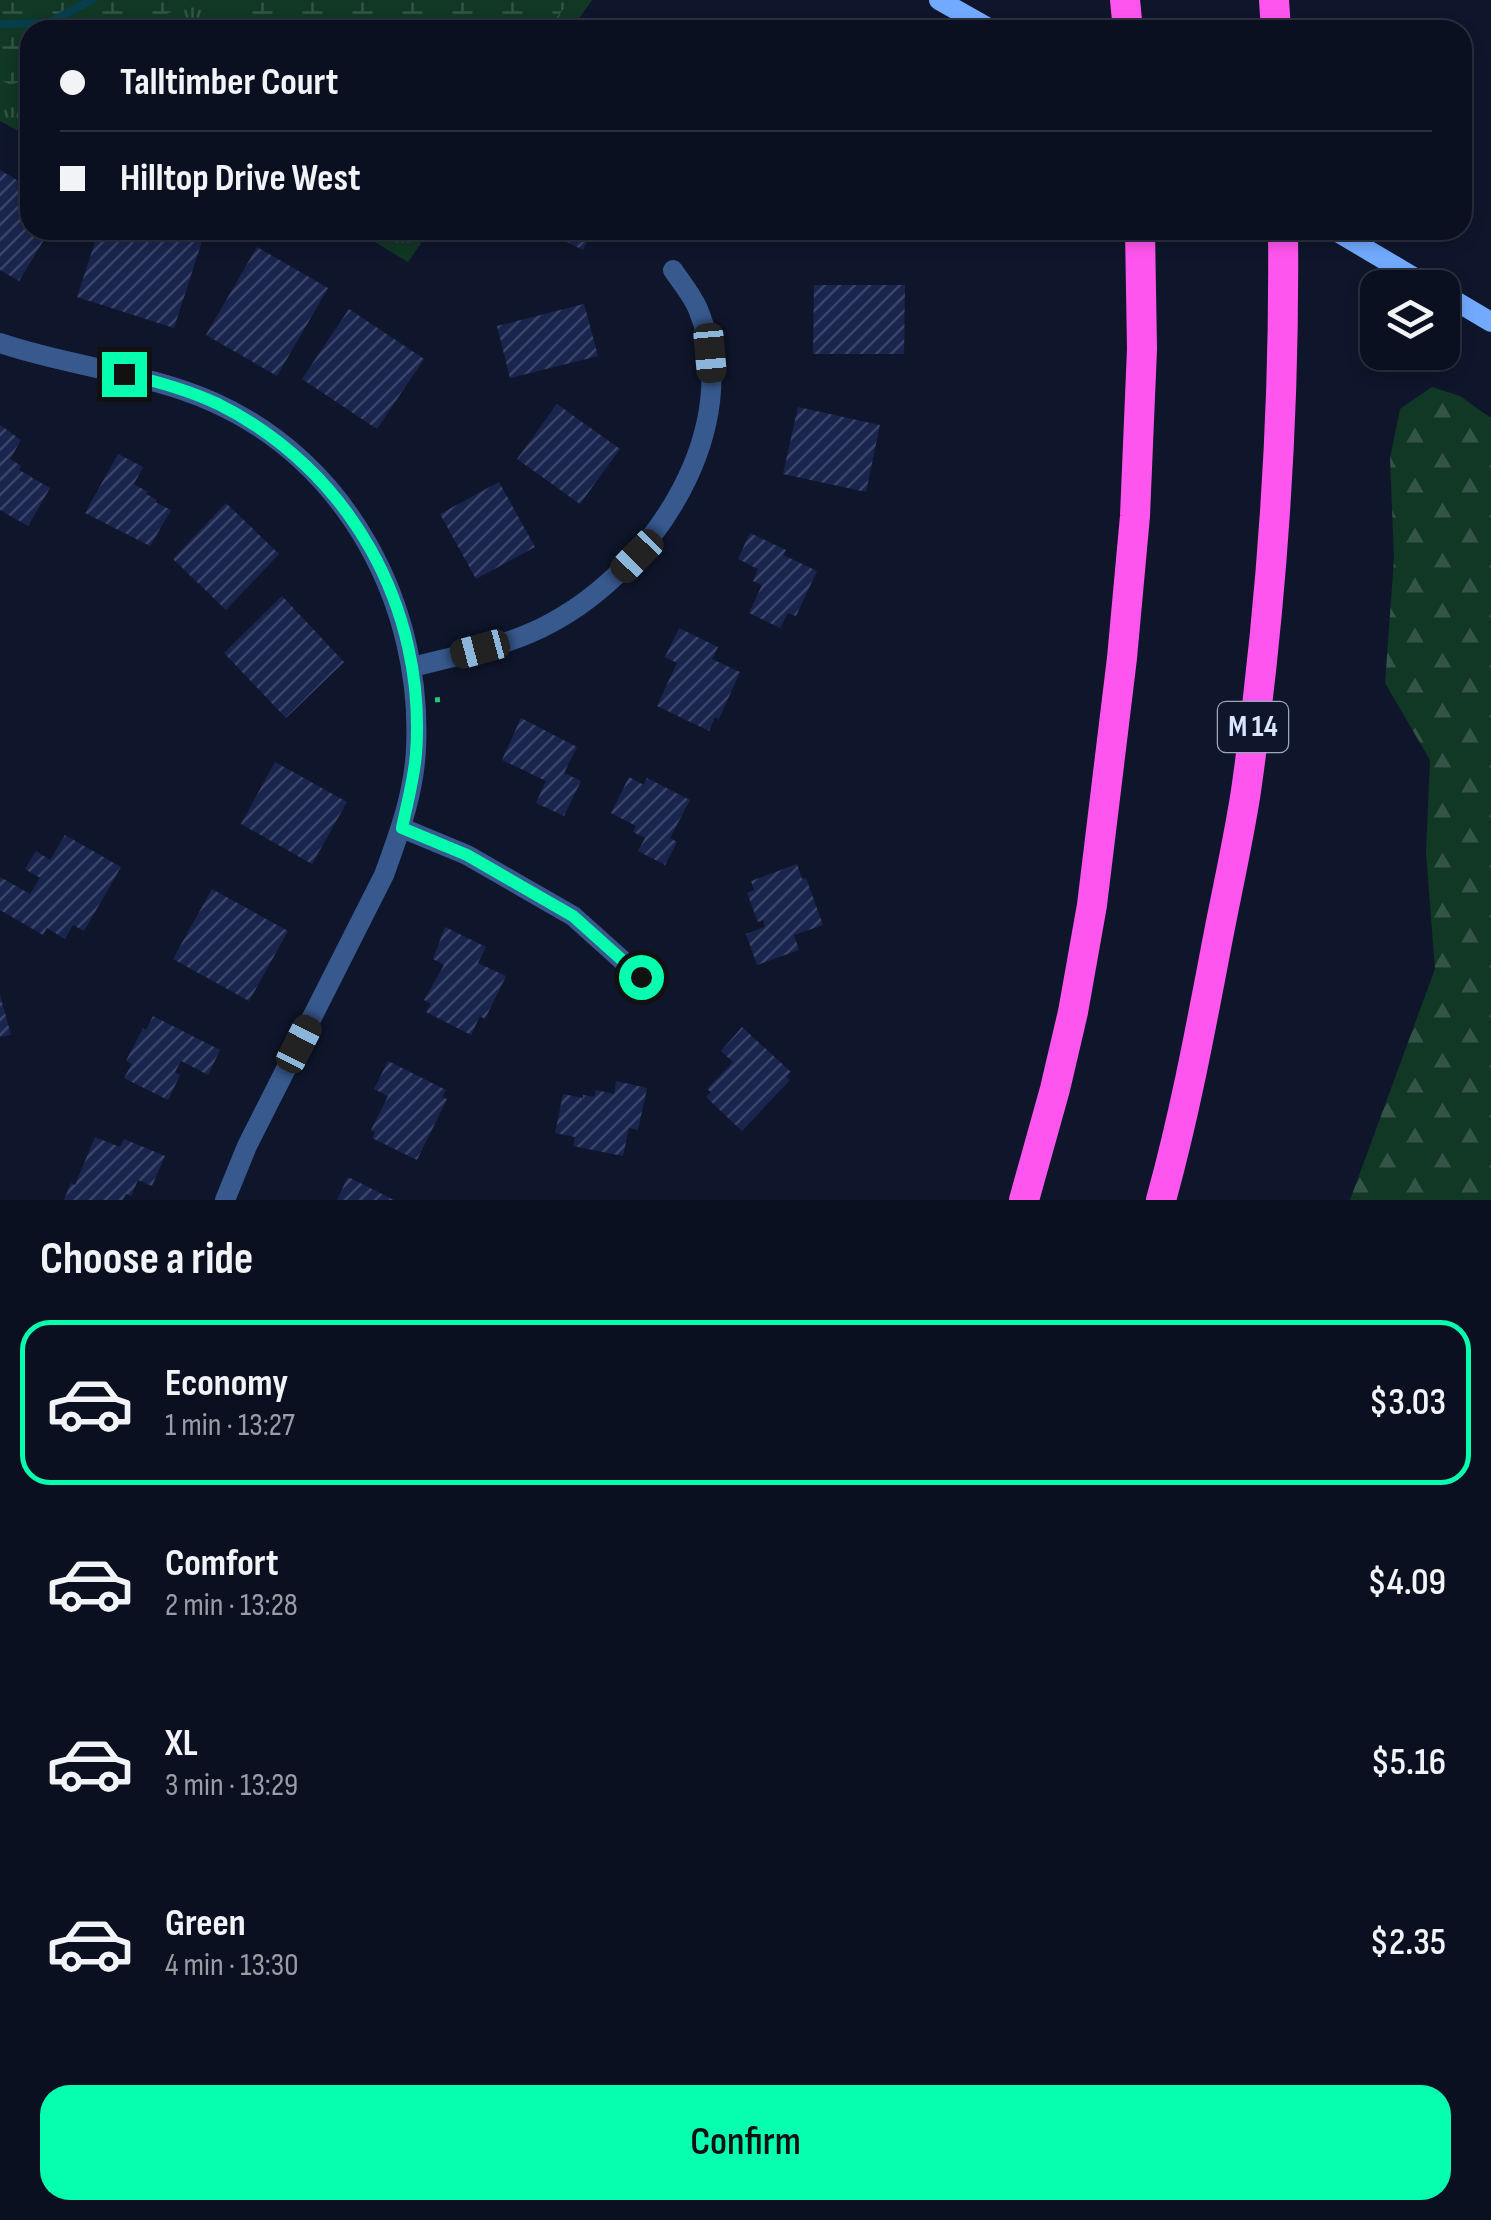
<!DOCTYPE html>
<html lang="en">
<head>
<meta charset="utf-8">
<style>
	:root { --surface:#0b1021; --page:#191e2e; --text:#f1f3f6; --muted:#9a9da5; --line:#2b303f; --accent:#06ffae }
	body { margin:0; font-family:"Sofia Sans Condensed",sans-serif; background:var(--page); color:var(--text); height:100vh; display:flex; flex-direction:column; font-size:38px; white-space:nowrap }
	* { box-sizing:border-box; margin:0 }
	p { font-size:32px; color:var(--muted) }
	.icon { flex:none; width:55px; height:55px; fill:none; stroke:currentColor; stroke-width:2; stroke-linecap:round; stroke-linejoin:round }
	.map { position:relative; height:1200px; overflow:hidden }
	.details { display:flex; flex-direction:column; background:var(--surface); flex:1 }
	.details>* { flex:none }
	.top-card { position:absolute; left:20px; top:20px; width:1452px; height:220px; border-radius:30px; box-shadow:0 5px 15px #0003,0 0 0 2px var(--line); display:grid; align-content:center; height:220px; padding:0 40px; background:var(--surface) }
	.fabs { position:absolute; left:1360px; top:270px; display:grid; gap:20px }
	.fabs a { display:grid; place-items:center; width:100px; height:100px; border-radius:20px; background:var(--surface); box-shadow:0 5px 15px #0003,0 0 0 2px var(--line); font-size:50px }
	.end { position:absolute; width:45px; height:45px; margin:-22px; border:12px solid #06ffae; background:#111; box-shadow:0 0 0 5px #111 }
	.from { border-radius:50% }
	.car { position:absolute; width:30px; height:60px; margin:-30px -15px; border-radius:12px; box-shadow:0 0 8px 2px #0007; background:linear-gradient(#222 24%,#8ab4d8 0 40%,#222 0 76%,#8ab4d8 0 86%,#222 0) }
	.top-card b { display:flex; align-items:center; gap:35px; height:95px; font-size:38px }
	.top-card b+b { border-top:2px solid var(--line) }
	.top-card i { width:25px; height:25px; background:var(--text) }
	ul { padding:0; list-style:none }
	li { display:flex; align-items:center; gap:30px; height:165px; margin:0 20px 15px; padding:0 20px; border:5px solid transparent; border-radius:30px }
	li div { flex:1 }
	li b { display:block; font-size:38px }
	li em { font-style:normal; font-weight:600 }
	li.selected { border-color:var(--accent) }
	li>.icon { width:90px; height:90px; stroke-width:1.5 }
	h2 { padding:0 40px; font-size:45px; line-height:120px }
	.cta { display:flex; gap:20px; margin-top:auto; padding:20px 40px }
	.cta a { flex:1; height:115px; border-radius:30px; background:var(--accent); color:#111; font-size:40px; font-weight:600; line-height:115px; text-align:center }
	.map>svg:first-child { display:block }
	.grass { fill:url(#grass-tufts) }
	.forest { fill:url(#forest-firs) }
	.wetland { fill:url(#wetland-marsh) }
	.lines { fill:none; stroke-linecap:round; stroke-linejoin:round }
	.stream { stroke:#073e4d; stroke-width:8 }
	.building { fill:url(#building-hatch) }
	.path { stroke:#27c679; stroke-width:5; stroke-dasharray:5 8; stroke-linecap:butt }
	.street { stroke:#37598e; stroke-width:20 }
	.secondary { stroke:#71aaff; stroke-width:20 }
	.highway { stroke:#ff55ef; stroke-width:30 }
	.route { stroke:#06ffae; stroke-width:12 }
	.labels { text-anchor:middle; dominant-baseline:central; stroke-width:10; stroke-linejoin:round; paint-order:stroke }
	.shield { fill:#0f162c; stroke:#9da8c0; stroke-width:2.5 }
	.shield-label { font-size:30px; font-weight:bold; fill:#dae6ff }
</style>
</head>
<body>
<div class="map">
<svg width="1491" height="1200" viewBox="0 0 1491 1200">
	<defs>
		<pattern id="grass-tufts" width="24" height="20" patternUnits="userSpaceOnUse" patternTransform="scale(2.5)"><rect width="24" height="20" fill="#113725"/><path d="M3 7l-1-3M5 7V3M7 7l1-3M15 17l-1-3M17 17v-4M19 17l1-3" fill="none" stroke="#335446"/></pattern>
		<pattern id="forest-firs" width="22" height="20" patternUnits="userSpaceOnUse" patternTransform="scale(2.5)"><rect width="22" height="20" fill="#113725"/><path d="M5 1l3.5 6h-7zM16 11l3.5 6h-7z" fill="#335446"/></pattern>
		<pattern id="wetland-marsh" width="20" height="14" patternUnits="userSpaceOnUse" patternTransform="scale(2.5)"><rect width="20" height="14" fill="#113725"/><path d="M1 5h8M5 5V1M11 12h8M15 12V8" fill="none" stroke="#335446"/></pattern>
		<pattern id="building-hatch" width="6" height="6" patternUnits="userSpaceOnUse" patternTransform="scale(2.5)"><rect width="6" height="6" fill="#1a254e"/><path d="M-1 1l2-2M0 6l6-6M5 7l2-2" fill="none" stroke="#3b4569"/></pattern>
	</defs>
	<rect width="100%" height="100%" fill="#0f162c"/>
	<!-- grass -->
	<path class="grass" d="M0 0H592L571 30H30V136H28L0 121Z
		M355 230H430L408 262Z"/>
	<!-- forest -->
	<path class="forest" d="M1432 387 1460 396 1491 418V1200H1350L1435 969 1426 853 1430 760 1385 683 1394 559 1390 458 1400 409Z"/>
	<!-- wetland -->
	<path class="wetland" d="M0 0H195L134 30H30V77L11 85 0 80Z
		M223 0H571L546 30H235Z"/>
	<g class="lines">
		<!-- stream -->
		<path class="stream" d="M0 24 48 23 92 0"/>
	</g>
	<!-- building -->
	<path class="building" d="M0 170 30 188V230H50L19 281 0 270Z
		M99 230H177L203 238 174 328 77 297Z
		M542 230H593L583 250Z
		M257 247 328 288 277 376 206 335Z
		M814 285H905L904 354H813Z
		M584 304 598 356 510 378 497 326Z
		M349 309 424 359 377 429 302 379Z
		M557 404 620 449 580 504 517 459Z
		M798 407 880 425 866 492 783 474Z
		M0 425 21 440 10 459 21 466 19 470 50 488 28 526 0 510Z
		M118 454 143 467 134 484 148 492 146 494 157 500 155 502 171 510 150 546 85 513Z
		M499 482 535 547 476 579 440 514Z
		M226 503 279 554 226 610 173 559Z
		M750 533 786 550 783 555 817 571 796 616 788 613 780 628 749 613 762 585 753 581 758 569 738 559Z
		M282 596 344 662 286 718 224 653Z
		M679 628 718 647 712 659 740 672 719 719 715 717 709 731 657 706 677 663 665 657Z
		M521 718 577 747 564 773 581 781 564 816 536 803 546 781 502 760Z
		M275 762 347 802 312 864 241 824Z
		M629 777 644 785 647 778 690 800 670 838 677 842 665 865 638 851 645 838 633 832 636 826 611 813Z
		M65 835 121 867 84 931 73 925 65 939 47 928 43 935 0 910V877L30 894 40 878 25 869 36 851 50 860Z
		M797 864 802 879 806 878 823 925 794 935 799 950 757 965 746 934 765 927 763 920 758 922 747 893 754 890 751 881Z
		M212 889 288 931 249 1001 173 959Z
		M445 927 486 947 478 963 506 976 485 1019 480 1016 471 1035 426 1012 431 1004 424 1000 444 965 433 959Z
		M0 995 11 1035 0 1037Z
		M153 1016 220 1050 208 1075 181 1061 175 1072 180 1075 168 1100 124 1078 132 1064 126 1061 143 1028 146 1030Z
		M742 1027 791 1072 786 1077 790 1080 742 1131 706 1097 711 1092 707 1089 733 1062 721 1051Z
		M388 1061 446 1090 442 1097 447 1099 417 1160 372 1138 375 1132 371 1130 388 1096 374 1089Z
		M616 1081 647 1088 638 1130 629 1128 623 1156 573 1146 575 1137 555 1133 563 1094 583 1098V1095L594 1097 596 1090 614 1094Z
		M95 1137 120 1147 124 1139 165 1156 152 1186 138 1180 131 1196 126 1194 123 1200H64L71 1183 75 1185Z
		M348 1177 394 1200H337Z"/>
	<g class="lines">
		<!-- path -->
		<path class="path" d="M435 700 448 699"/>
		<!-- street -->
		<path class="street" d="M0 343C70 367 145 372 213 402 348 462 423 606 416 749 414 793 399 834 384 875L247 1146 225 1200
			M413 667C459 655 509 646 551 623 654 568 747 427 698 309 692 295 681 282 673 270
			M402 828 467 855 573 916 641 977"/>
		<!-- secondary -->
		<path class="secondary" d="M939 0 992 30
			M1334 230 1432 288
			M1442 293 1491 322"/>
		<!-- highway -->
		<path class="highway" d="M1125 0 1128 30
			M1274 0 1276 30
			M1024 1200 1055 1089 1073 1012 1092 905 1122 658 1135 516 1142 349 1140 230
			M1161 1200C1184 1117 1200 1032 1216 948 1226 895 1238 843 1246 791 1272 606 1285 417 1283 230"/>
	</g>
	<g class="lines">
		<!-- route -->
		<path class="route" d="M124 374C156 381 188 390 218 404 349 469 427 608 416 754 414 779 407 803 402 828L467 855 573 916 641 977"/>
	</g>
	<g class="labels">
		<!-- shield labels -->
		<rect class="shield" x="1218" y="702" width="70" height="50" rx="8"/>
		<g class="shield-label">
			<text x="1253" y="727">M 14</text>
		</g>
	</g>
</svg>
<div class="fabs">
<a><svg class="icon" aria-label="layers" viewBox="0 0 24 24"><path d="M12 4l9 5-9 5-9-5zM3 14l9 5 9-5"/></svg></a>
</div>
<i class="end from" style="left:641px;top:977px"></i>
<i class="end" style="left:124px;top:374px"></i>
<i class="car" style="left:710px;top:353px;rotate:175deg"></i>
<i class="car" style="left:637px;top:556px;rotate:224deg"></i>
<i class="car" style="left:480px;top:649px;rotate:255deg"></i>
<i class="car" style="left:299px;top:1044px;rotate:27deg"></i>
<div class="top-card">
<b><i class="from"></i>Talltimber Court</b>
<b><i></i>Hilltop Drive West</b>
</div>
</div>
<section class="details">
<h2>Choose a ride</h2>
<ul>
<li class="selected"><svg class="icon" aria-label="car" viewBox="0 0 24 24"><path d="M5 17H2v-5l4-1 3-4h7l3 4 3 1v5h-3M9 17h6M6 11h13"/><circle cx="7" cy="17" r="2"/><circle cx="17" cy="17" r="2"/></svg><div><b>Economy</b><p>1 min · 13:27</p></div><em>$3.03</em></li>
<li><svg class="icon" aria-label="car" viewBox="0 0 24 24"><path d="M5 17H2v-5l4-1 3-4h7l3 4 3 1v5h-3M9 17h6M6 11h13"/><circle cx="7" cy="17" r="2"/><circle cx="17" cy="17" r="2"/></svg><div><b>Comfort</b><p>2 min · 13:28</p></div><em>$4.09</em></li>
<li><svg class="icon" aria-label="car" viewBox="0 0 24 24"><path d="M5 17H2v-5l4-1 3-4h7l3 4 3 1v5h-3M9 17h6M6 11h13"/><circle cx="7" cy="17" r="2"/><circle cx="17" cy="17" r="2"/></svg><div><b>XL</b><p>3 min · 13:29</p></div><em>$5.16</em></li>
<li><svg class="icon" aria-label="car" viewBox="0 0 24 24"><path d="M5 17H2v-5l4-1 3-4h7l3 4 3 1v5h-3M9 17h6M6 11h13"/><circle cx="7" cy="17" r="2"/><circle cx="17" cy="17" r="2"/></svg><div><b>Green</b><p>4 min · 13:30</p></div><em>$2.35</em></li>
</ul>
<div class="cta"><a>Confirm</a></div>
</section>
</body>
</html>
